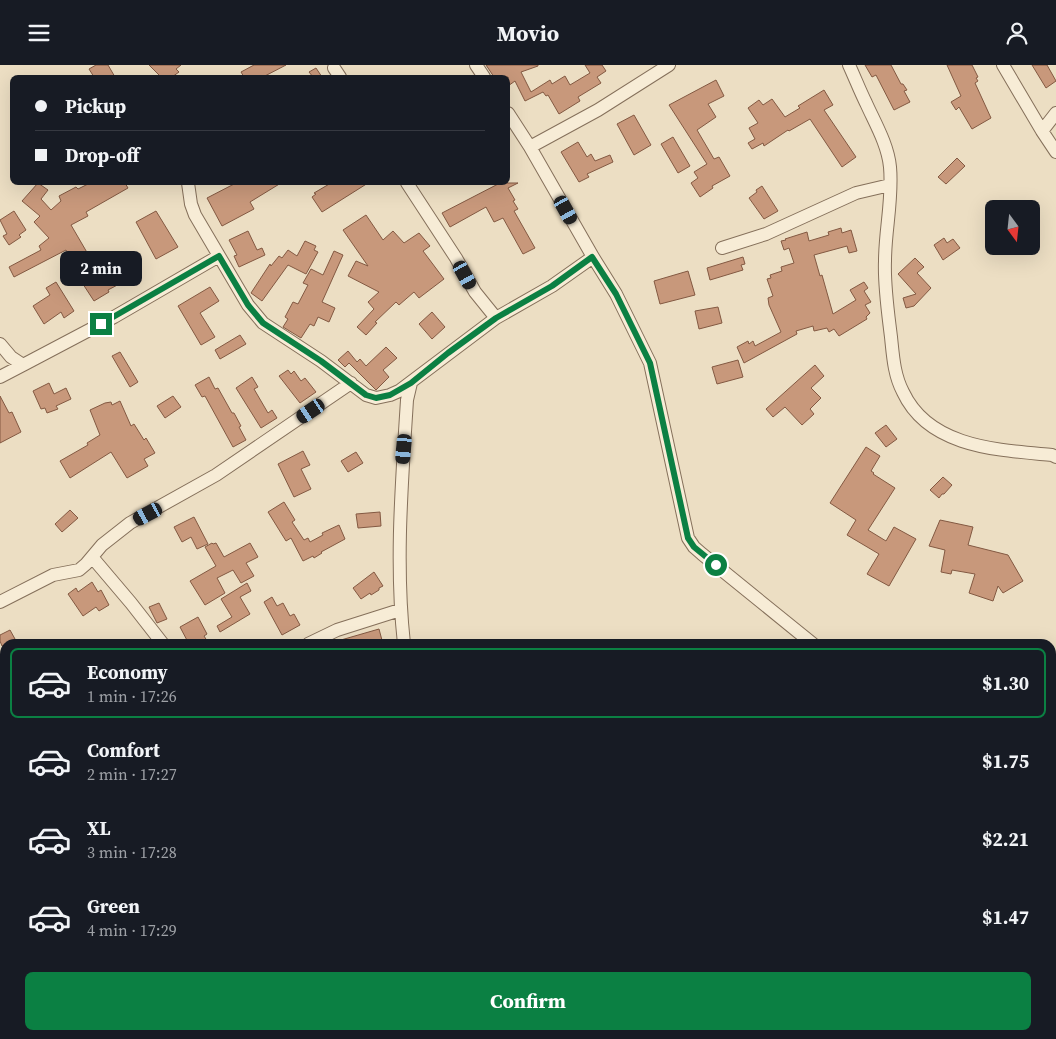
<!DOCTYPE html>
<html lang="en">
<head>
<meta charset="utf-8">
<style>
	:root { --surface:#171b24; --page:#242831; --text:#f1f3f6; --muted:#9ea1a6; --line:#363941; --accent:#0b8043 }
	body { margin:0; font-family:"Source Serif 4",serif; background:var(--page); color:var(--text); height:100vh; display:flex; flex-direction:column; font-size:19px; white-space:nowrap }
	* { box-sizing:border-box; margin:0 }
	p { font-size:16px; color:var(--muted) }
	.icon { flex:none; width:28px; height:28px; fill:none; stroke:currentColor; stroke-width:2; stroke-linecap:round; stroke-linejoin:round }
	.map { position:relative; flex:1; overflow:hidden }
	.details { position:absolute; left:0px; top:574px; width:1056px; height:401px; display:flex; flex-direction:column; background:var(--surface); border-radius:15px 15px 0 0; box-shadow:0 5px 20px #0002 }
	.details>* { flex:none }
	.banner { position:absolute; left:10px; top:10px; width:500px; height:110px; border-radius:8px; box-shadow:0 5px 20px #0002; display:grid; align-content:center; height:110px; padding:0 25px; background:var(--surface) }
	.needle { width:32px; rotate:165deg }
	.buttons { position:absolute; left:985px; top:135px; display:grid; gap:10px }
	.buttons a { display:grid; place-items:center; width:55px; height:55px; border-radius:8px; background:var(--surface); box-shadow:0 5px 20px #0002; font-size:25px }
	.end { position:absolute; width:22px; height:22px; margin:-11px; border:6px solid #0b8043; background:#fff; box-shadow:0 0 0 2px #fff }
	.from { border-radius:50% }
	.bubble { position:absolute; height:35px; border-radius:8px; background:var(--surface); box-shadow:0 5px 20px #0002; font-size:16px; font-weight:700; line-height:35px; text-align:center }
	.car { position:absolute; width:15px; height:30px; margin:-15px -8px; border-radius:6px; box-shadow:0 0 4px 1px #0007; background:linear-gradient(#222 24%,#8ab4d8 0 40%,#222 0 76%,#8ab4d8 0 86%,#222 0) }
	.banner b { display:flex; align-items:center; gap:18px; height:48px; font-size:19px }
	.banner b+b { border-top:1px solid var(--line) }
	.banner i { width:12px; height:12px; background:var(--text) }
	ul { padding:9px 0 0; list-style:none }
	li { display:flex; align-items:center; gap:15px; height:70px; margin:0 10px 8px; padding:0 15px; border:2px solid transparent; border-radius:8px }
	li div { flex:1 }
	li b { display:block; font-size:19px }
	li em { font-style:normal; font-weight:700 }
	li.current { border-color:var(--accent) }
	li>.icon { width:45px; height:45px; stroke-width:1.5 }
	.primary-button { display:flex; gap:10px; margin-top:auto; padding:10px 25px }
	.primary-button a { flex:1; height:58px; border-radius:8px; background:var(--accent); color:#fff; font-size:20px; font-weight:700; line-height:58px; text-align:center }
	header { display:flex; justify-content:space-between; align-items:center; height:65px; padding:0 25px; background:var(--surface); font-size:22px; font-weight:700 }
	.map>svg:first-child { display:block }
	.building { fill:#c8987b; stroke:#835942 }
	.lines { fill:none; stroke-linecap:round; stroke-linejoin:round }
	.street-casing { stroke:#85705b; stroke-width:14 }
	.secondary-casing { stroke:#67513e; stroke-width:18 }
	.street { stroke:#f7ecd6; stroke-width:12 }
	.secondary { stroke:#f7ecd6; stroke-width:16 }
	.route { stroke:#0b8043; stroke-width:6 }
</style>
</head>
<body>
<header><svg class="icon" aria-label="menu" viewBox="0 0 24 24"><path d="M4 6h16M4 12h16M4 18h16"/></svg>Movio<svg class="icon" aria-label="person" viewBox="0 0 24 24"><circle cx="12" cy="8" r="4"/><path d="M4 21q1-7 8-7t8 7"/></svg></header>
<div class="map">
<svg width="1056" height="974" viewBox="0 0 1056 974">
	<rect width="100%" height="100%" fill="#ecdec3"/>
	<!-- building -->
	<path class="building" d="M96 0H108L115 12H94L89 4Z
		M149 0H181L176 4 179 7 172 12H161Z
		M254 0H286L263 12H244L241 7Z
		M486 0H538V1L521 7 531 27 550 15 552 19 565 11 570 20 590 8 585 0H602L606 6 597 12 601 18 578 32 580 36 559 49 548 30 546 31 543 27 525 36 515 16 508 21V12H494Z
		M865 0H891L901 19H903L907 25 904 26 910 37 894 45 876 10 872 12Z
		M947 0H972L978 12 976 13 978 16 975 18 991 53 972 64 959 42 956 45 951 37 961 31Z
		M1032 0H1047L1056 16 1046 23Z
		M316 3 322 12H313L309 7Z
		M716 15 724 31 708 39 716 52 697 65 714 94 719 92 730 111 712 121 713 123 700 132 691 118 698 113 694 107 707 99 669 40Z
		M824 25 833 40 824 45 856 92 842 102 810 54 789 66 788 65 764 81 763 78 752 84 748 78 755 74 749 63 758 58 748 43 759 35 763 40 772 34 785 52 800 43 798 41Z
		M634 50 651 80 634 90 617 59Z
		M673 72 690 101 678 108 661 79Z
		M578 77 587 92 591 89 595 96 610 90 613 97 587 109 589 112 579 117 561 87Z
		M957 93 965 101 946 119 938 112Z
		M38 118 48 125 41 134 51 145 61 136 59 131 76 122 78 124 90 118H125L128 123 86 147 88 151 71 160 92 196 94 194 101 206 131 189 140 205 135 208 136 210 108 225 109 227 94 236 79 213 75 206 77 204 66 185 14 212 9 202 41 185 39 181 49 173 34 157 40 151 22 136Z
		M236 118H281L250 137 254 144 222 161 207 133Z
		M331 118H368L322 147 312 132 316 129 314 128Z
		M500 118H518L508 123 515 135 513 136 518 144 514 146 535 183 523 189 503 153 494 157 486 142 450 162 442 148Z
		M762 121 778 146 764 154 749 133 757 127 756 125Z
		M14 146 26 165 19 170 21 172 9 180 3 171 7 169 0 155Z
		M156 146 178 182 156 194 136 157Z
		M366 150 383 175 393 166 404 178 419 168 430 181 423 186 444 214 419 233 414 227 399 240 396 237 375 257 377 258 366 270 357 262 374 244 368 237 379 227 348 211 356 196 368 201 343 165Z
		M841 163 842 168 851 165 857 186 849 188 847 181 814 190 820 211 822 210 833 249 856 235 850 225 864 217 868 223 864 226 871 237 865 240 870 248 866 252 867 254 839 271 834 264 829 267 827 263 814 266 813 261 796 266 797 269 744 298 737 282 748 276 749 279 753 276 755 281 781 267 769 240 768 233 773 231 767 214 771 213 770 210 782 206 781 202 794 198 789 183 784 185 781 176 786 175 785 174 807 167 809 176 829 170 828 167Z
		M248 166 257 185 262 183 265 190 239 202 234 191 237 190 229 175Z
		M944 173 947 178 953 174 960 183 943 195 934 180Z
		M305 176 316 181 314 185 318 187 306 209 288 200 262 236 251 228 270 199 271 201 279 191 282 193 288 185 297 191Z
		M334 186 343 190 322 237 335 243 329 257 318 252 314 261 310 259 301 273 283 262 288 254 285 252 293 237 298 239 308 220 303 218 311 204 323 210Z
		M743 192 745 199 741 200 743 205 710 215 707 203Z
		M915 193 924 202 917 208 931 223 914 241 906 243 903 233 916 229 898 209Z
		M688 206 695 230 660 239 654 216Z
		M56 217 74 246 64 253 61 247 44 259 33 241 50 230 46 223Z
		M210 222 219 236 200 248 215 272 201 280 178 241Z
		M718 242 722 258 699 264 695 246Z
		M432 247 445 262 432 274 419 259Z
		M240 270 246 279 220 294 215 285Z
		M386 282 397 293 383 305 389 312 376 325 349 298 345 302 338 295 348 286 357 297 360 294 366 301Z
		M120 287 138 317 130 322 112 291Z
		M738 295 743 312 717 319 712 302Z
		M815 300 824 311 811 323 821 333 810 344 814 349 802 360 785 342 773 352 766 344Z
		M288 305 291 309 294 306 301 316 305 313 316 327 300 338 279 311Z
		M209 312 215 324 218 323 232 348H234L241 361 239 362 246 375 233 382 205 331 202 332 195 320Z
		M252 312 258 322 254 324 268 348 272 345 277 353 261 363 236 323Z
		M49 318 54 329 66 323 71 334 56 341 58 344 47 348 45 343 41 344 33 326Z
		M0 331 9 348 12 347 21 367 0 378Z
		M173 331 181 342 165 353 157 341Z
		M120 336 131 361 134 359 144 375 146 373 155 388 144 394 148 401 127 413 111 387 70 413 60 396 88 380 87 378 100 370 90 345 105 338 111 337 112 340Z
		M886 360 897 374 886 382 875 368Z
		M866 382 880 391 871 406 874 408 873 409 895 423 868 465 886 476 894 462 916 474 889 521 867 509 879 489 847 470 856 455 830 438Z
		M303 386 310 400 301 404 311 424 294 432 278 399Z
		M356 387 363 398 348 407 341 396Z
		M943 412 952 420 944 429H942L939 433 930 425Z
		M284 437 295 455 292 457 304 475 308 473 310 477 323 470 322 468 339 460 345 474 321 487 322 488 314 493 313 491 303 496 291 473 286 476 268 447Z
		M70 445 78 453 62 467 55 459Z
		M380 447 381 461 358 463 356 449Z
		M194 452 208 479 197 484 191 472 182 477 174 462Z
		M940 455 973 462 968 480 1008 490 1023 516 1003 528 998 521 993 536 969 528 975 509 952 505 951 509 941 507 945 485 929 481Z
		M212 478 213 479 216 478 224 492 250 478 258 492 246 498 254 511 241 518 233 505 217 513 225 528 205 540 190 516 216 501 205 482Z
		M374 507 383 521 379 523V525L371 530 370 528 361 534 353 523Z
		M92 517 98 527 101 525 109 540 99 546 96 542 83 551 68 529 76 523 78 527Z
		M247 518 251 526 240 532 250 549 220 567 217 561 232 552 221 534Z
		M272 532 277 541 283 538 290 551 294 549 300 560 282 570 264 537Z
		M159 538 167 554 157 558 149 542Z
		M198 552 207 569 204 571 209 579H189L180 562Z
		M379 564 383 579H334V577Z
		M10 565 15 574 2 581 0 576V570Z"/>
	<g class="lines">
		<!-- street casing -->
		<g class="street-casing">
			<path id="street" d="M476 0 484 12
				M849 0C855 13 860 26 866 38 875 58 888 80 890 102 893 134 885 165 885 196 884 221 888 247 891 272 893 291 894 310 903 327 929 383 999 385 1052 390L1056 392
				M1003 0 1042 66
				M334 3 340 12
				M508 48 530 82 593 192 616 229 650 298 688 473 694 482 702 489 813 579
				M1056 48 1042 66 1056 87
				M530 82 598 45 669 0
				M188 118 191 139 195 150 248 240 263 258 321 296 366 330 376 333 390 330 399 326 496 253
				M407 118 456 193 475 227 496 253 552 221 593 192
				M722 183 766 169 856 128 890 120
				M0 279 11 292 23 300 114 252 219 191
				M0 312 23 300
				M92 492 131 538 163 579
				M0 537 53 510 79 505 86 499 102 480 130 458 216 410 351 318
				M308 579 337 565 400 545
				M404 579C395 498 402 416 407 335L411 318
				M0 737 5 741
				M281 970 287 974
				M104 974 106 970"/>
		</g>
		<!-- secondary casing -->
		<g class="secondary-casing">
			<path id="secondary" d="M1051 670 1056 667
				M1051 687 1056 683
				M750 974 754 970
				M768 974 772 970"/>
		</g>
		<!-- street -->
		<use href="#street" class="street"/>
		<!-- secondary -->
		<use href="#secondary" class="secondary"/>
	</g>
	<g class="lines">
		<!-- route -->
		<path class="route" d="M101 259 219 191 248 240 263 258 321 296 366 330 376 333 390 330 411 318 448 288 496 253 552 221 592 192 616 229 650 298 688 473 694 482 716 500"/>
	</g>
</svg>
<div class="buttons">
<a><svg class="needle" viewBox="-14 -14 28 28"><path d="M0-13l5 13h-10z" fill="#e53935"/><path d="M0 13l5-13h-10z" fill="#9ea1a6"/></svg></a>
</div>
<i class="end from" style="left:716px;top:500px"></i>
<i class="end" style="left:101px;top:259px"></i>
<div class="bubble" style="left:60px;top:186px;width:82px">2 min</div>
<i class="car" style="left:566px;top:145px;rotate:151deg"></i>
<i class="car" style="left:465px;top:210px;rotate:151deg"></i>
<i class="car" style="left:311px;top:346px;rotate:236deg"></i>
<i class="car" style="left:404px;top:384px;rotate:185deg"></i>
<i class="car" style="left:148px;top:449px;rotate:242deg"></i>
<div class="banner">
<b><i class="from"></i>Pickup</b>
<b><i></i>Drop-off</b>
</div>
<section class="details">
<ul>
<li class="current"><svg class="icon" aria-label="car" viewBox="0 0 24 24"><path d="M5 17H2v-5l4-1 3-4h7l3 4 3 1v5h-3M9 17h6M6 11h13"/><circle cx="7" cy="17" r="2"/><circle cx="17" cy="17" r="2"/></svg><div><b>Economy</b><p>1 min · 17:26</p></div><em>$1.30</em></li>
<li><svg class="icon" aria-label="car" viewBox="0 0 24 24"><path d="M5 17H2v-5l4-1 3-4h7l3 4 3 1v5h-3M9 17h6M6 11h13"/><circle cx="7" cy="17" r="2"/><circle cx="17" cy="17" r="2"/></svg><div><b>Comfort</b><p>2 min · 17:27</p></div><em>$1.75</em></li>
<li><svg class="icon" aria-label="car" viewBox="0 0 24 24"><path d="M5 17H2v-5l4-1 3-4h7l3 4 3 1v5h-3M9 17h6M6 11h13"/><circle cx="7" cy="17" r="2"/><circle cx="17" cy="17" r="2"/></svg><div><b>XL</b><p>3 min · 17:28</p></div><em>$2.21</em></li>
<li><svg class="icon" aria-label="car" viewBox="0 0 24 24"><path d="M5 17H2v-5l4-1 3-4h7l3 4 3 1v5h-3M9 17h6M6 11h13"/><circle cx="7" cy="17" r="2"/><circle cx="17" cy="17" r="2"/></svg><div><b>Green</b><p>4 min · 17:29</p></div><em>$1.47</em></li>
</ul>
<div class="primary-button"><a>Confirm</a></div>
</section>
</div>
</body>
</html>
